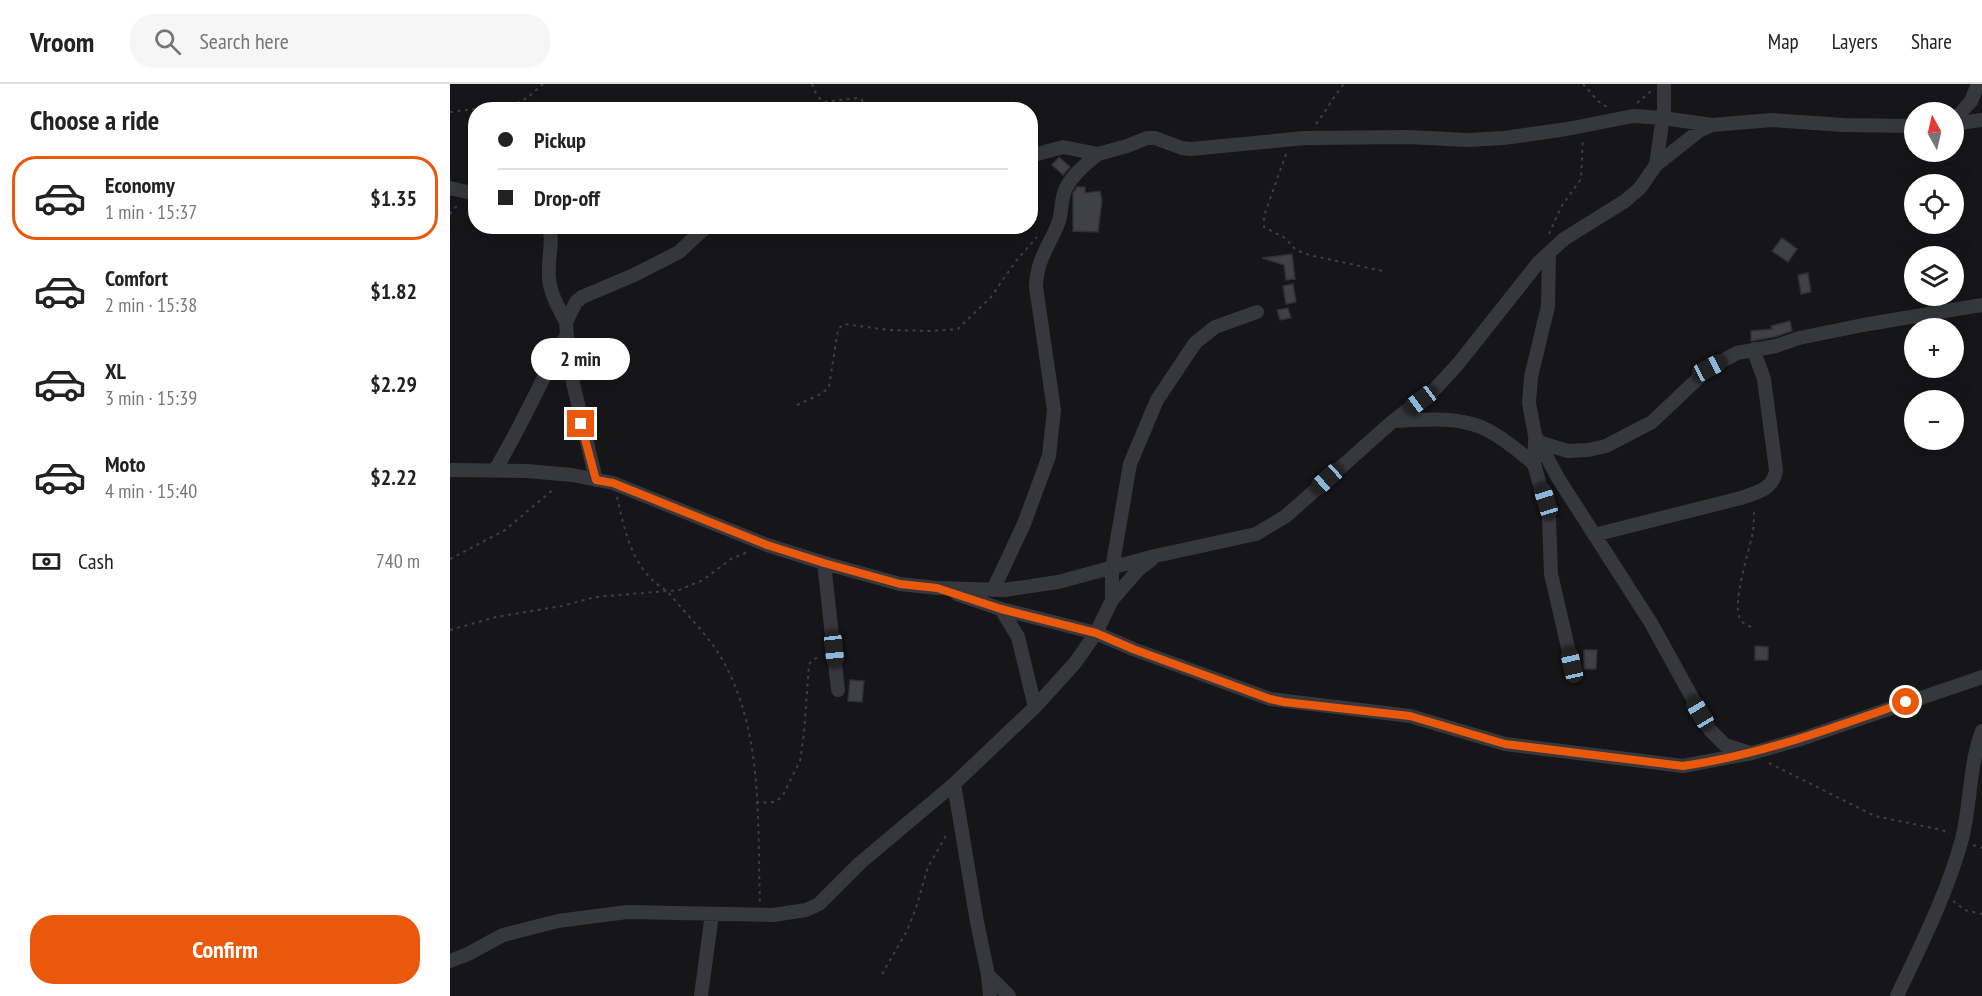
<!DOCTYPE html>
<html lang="en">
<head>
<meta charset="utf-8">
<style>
	:root { --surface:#fff; --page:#f6f6f6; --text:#222; --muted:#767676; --line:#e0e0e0; --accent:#ea580c }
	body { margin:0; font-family:"PT Sans Narrow",sans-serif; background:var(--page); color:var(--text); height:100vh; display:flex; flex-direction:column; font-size:22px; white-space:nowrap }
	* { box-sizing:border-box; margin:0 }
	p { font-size:20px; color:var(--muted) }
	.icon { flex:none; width:33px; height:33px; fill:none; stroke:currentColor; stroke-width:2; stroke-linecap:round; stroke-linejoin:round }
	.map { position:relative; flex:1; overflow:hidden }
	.drawer { display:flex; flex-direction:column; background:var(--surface); width:450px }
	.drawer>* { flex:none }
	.top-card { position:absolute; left:18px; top:18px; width:570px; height:132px; border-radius:24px; box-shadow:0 6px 24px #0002; display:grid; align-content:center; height:132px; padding:0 30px; background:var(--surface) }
	.needle { width:39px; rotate:352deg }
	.controls { position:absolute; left:1454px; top:18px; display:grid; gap:12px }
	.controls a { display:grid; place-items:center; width:60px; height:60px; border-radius:50%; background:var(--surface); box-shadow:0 6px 24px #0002; font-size:30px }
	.end { position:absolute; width:27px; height:27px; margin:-14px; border:8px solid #ea580c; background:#fff; box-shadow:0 0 0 3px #fff }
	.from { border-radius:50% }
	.bubble { position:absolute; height:42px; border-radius:21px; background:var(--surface); box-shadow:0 6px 24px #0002; font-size:20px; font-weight:700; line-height:42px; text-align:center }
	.car { position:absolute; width:18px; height:36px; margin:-18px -9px; border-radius:8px; box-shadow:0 0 4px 2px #0007; background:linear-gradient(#222 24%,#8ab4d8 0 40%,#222 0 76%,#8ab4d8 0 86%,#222 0) }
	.top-card b { display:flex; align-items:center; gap:21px; height:57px; font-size:22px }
	.top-card b+b { border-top:2px solid var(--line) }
	.top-card i { width:15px; height:15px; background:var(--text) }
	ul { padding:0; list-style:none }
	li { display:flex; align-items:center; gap:18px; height:84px; margin:0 12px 9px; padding:0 18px; border:3px solid transparent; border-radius:24px }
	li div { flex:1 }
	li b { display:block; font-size:22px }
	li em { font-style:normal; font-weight:700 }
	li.on { border-color:var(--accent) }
	li>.icon { width:54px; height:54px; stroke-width:1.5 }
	h2 { padding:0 30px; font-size:27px; line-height:72px }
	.pay { display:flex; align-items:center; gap:15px; height:66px; padding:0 30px; font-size:22px }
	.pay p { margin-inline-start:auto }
	.button { display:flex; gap:12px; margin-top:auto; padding:12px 30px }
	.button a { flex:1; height:69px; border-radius:24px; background:var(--accent); color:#fff; font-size:24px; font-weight:700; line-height:69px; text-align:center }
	header { display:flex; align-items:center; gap:36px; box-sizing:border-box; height:84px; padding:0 30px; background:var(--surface); border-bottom:2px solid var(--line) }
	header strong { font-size:28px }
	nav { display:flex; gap:33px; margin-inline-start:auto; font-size:21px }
	.search { width:420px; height:54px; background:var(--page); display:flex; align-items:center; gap:15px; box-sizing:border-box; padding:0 21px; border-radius:24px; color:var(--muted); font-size:22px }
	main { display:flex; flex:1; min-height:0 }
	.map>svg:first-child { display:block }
	.building { fill:#404145; stroke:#303034; stroke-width:1.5 }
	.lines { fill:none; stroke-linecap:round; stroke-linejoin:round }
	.path { stroke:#3d3f44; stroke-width:2; stroke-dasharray:3 4.5; stroke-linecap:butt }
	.minor { stroke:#37383d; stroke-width:14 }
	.route { stroke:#ea580c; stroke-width:8 }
</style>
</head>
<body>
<header>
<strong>Vroom</strong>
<div class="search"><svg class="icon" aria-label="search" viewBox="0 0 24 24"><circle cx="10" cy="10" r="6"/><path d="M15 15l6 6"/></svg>Search here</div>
<nav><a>Map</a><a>Layers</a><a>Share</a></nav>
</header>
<main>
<section class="drawer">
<h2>Choose a ride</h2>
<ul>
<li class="on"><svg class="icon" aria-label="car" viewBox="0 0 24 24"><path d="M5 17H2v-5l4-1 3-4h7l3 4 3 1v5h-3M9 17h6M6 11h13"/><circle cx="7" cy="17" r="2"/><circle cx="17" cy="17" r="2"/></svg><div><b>Economy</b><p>1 min · 15:37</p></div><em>$1.35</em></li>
<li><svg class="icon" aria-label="car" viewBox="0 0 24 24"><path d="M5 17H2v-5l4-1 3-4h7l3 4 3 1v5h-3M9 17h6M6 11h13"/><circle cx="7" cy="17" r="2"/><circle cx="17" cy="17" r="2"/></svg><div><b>Comfort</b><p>2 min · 15:38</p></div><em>$1.82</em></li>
<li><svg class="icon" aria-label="car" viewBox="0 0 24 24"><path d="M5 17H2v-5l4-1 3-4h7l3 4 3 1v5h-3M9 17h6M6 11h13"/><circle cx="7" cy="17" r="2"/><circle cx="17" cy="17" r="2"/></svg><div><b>XL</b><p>3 min · 15:39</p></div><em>$2.29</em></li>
<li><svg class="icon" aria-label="car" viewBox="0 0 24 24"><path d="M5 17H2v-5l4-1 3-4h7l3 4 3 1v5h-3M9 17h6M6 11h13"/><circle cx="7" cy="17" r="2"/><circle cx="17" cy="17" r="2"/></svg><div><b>Moto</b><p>4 min · 15:40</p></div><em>$2.22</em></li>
</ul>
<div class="pay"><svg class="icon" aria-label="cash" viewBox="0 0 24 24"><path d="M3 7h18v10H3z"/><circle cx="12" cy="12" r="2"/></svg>Cash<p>740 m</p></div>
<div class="button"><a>Confirm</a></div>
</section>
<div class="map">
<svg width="1532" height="912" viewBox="0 0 1532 912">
	<rect width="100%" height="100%" fill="#161618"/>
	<!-- building -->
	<path class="building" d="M609 73 620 83 613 91 602 81Z
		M627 103H635V109L650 107 652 116 648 148 623 147V109Z
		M1332 154 1347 165 1338 178 1322 167Z
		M842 170 845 195 836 196 834 181 812 174Z
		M1358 189 1361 208 1351 210 1348 191Z
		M843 200 846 218 836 220 833 202Z
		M838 224 841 234 830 236 827 226Z
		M1340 237 1342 247 1324 253 1301 257V247L1322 245 1321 242Z
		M1305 562 1318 563V576H1305Z
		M1134 566H1147L1146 585H1134Z
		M400 596 414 597 412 618 398 617Z"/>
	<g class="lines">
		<!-- path -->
		<path class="path" d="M362 0 367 12 374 18 408 14 412 16 415 26
			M1133 0 1148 17 1157 23
			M1187 19 1201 7
			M0 28 65 20 77 14 93 0
			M866 40C876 27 883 13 894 0
			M836 70 814 132V143L835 154 846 166 859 171 933 187
			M22 96 26 70
			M0 130 8 120
			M1099 150 1111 123 1131 95 1133 54
			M347 321 371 310 379 303 388 245 394 240 439 246 483 247 508 245 541 213 566 177 587 153
			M167 413C175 449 183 487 217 507 235 529 258 551 272 575 314 649 307 737 310 819
			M0 475 55 446 105 404
			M1301 543C1297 541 1293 540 1290 535 1282 519 1298 471 1302 452 1304 443 1304 433 1304 424
			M0 546 46 533 112 522 145 513 229 506 253 496 281 475 298 468
			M1319 679 1425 732 1492 746 1500 749
			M306 719 324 718 332 713 350 677 354 649 359 581 361 577 370 572
			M1523 761 1532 764
			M1503 817 1515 826 1532 830
			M432 890 457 847 466 824 478 783 498 748"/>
		<!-- minor -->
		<path class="minor" d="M1503 38 1521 17 1528 0
			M1503 40 1532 36
			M580 72 613 63 648 70 677 62 697 54H705L732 64 741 65 855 54 958 53 1018 56 1054 54 1117 45 1183 32 1213 34 1262 41
			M1206 81 1214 25V0
			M0 104 26 110
			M99 142C104 159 97 177 99 194 100 210 109 224 116 238
			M1099 171 1098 222 1081 293 1079 319 1085 351 1108 394 1201 539 1260 646 1275 661 1300 669
			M943 337C972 336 1003 332 1031 343 1050 351 1069 367 1084 380
			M1085 356 1084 380 1099 433 1101 490 1122 581
			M1088 358 1118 367 1138 366 1156 362 1202 338 1259 284 1287 269 1326 262 1349 254 1413 241 1532 221
			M0 386 77 387 122 391 163 399 317 461 374 479 450 500 487 504 554 506 608 498 705 472 806 450 836 432 943 337 985 305 1008 280 1088 179 1114 155 1175 117 1190 104 1206 81 1249 47 1262 41 1322 36 1393 41 1464 42
			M45 386C72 342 91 295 117 251
			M146 396 119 282 116 238 126 218 132 213 184 191 229 168 257 142
			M1144 451 1291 414C1306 409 1324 405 1326 386L1314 295 1306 273 1305 265
			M374 479 388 606
			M543 506 574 440 599 372 604 326 586 203C587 173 600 162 609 137 612 126 611 114 616 104 623 90 637 79 648 70
			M507 510 551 525 646 549 683 565 820 615 960 632 1055 660 1233 682 1302 669 1351 655 1532 593
			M662 516V485L680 380 707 316 745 259 765 243 807 228
			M551 525 568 553 585 623
			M504 700 527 838 538 891 540 912
			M0 877 18 870 53 851 108 837 177 828 323 831 356 826 369 820 410 779 504 700 585 623 625 579 646 549 662 516 688 486 701 476
			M538 891 559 912
			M251 912 262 830
			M1447 912C1471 861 1497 810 1512 755 1521 719 1519 682 1532 647"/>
	</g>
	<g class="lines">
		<!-- route -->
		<path class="route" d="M131 340 146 396 163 399 317 461 374 479 450 500 487 504 551 525 646 549 683 565 820 615 834 618 960 632 1055 660 1233 682C1310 671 1383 644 1456 618"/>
	</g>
</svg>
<div class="controls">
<a><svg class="needle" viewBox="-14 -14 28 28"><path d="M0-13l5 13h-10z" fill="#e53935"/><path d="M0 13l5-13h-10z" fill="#767676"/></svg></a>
<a><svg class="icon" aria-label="locate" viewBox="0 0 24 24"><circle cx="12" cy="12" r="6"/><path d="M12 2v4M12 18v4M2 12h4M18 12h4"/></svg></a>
<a><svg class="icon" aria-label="layers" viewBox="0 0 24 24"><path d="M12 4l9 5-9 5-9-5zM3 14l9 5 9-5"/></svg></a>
<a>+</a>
<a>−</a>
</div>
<i class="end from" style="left:1456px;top:618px"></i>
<i class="end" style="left:131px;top:340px"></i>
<div class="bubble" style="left:81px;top:254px;width:99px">2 min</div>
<i class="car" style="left:1259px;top:284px;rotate:62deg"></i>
<i class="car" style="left:971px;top:316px;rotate:233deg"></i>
<i class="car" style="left:877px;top:395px;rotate:228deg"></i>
<i class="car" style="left:1096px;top:417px;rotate:343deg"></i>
<i class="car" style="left:384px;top:565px;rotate:174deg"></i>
<i class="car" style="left:1122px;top:581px;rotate:347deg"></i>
<i class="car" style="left:1250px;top:629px;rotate:329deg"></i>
<div class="top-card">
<b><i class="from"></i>Pickup</b>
<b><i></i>Drop-off</b>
</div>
</div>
</main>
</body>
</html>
